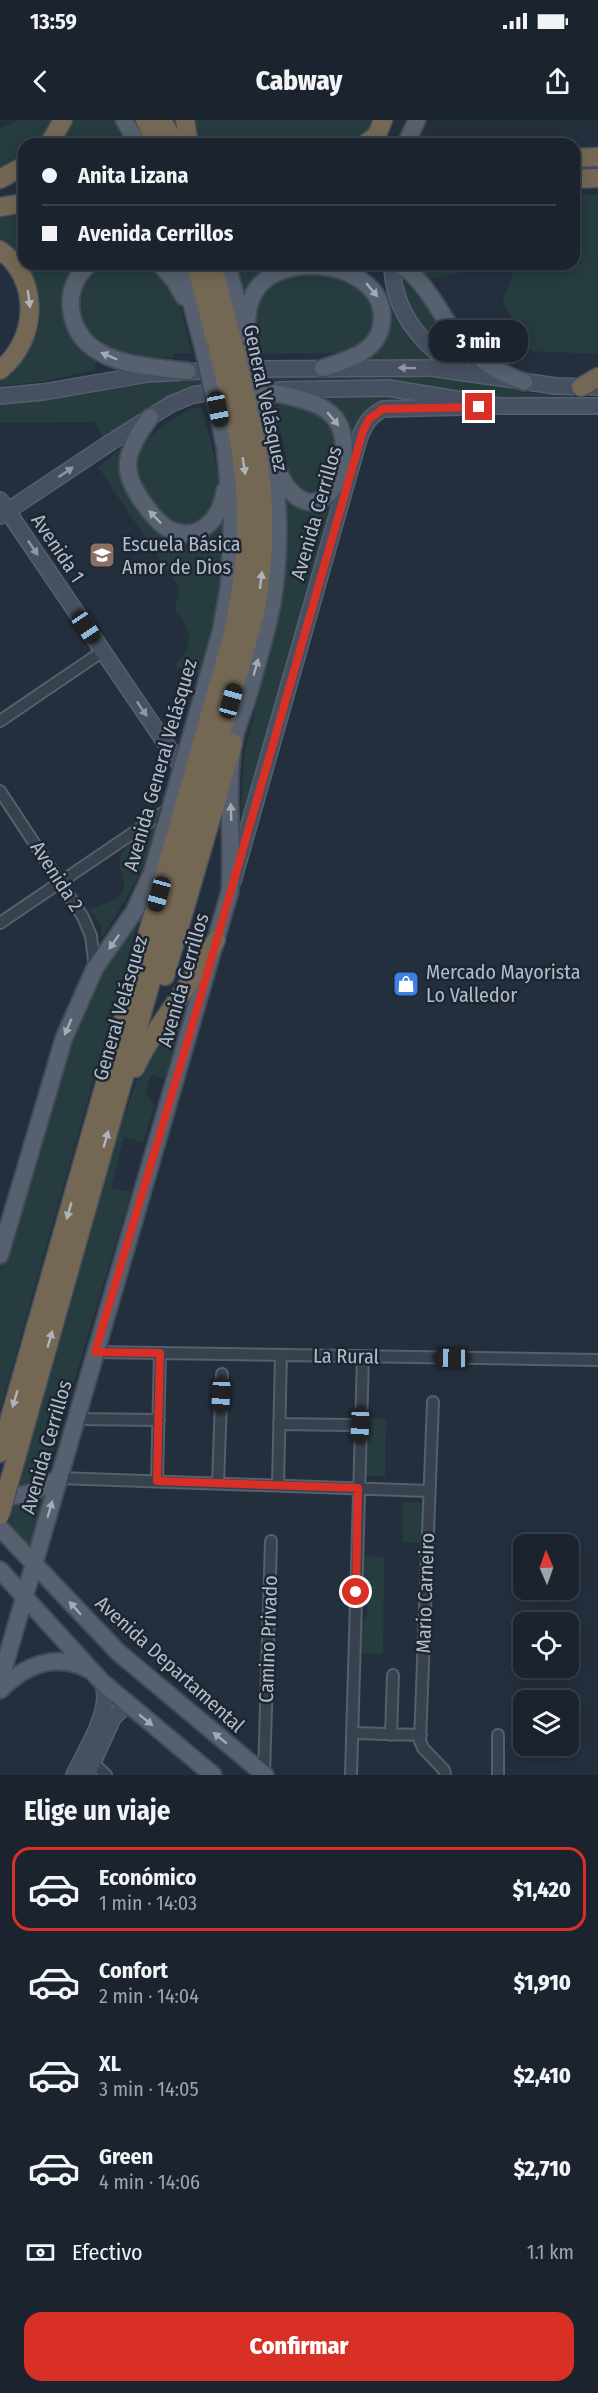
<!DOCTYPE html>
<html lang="es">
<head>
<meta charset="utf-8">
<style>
	:root { --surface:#1b232e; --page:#242b36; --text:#f1f3f6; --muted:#a0a4aa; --line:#39404a; --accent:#d93025 }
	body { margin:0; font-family:"Fira Sans Condensed",sans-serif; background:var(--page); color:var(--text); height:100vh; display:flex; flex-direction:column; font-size:22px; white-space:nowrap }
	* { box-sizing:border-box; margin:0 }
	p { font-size:20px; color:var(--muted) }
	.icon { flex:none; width:33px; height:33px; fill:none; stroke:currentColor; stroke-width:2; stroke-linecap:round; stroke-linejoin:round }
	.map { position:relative; height:1655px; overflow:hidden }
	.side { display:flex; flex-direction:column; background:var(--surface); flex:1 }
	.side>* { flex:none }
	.banner { position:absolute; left:18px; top:18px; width:562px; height:132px; border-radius:18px; box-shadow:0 3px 15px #0003,0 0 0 2px var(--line); display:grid; align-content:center; height:132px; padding:0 24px; background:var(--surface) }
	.needle { width:39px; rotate:358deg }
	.controls { position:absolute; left:513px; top:1414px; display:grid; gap:12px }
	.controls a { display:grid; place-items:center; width:66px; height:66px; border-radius:12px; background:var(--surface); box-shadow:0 3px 15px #0003,0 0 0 2px var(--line); font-size:30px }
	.end { position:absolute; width:27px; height:27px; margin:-14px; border:8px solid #d93025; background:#fff; box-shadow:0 0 0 3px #fff }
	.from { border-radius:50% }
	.bubble { position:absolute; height:42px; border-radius:18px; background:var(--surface); box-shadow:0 3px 15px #0003,0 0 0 2px var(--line); font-size:20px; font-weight:800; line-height:42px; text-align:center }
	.car { position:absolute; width:18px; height:36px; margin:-18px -9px; border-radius:8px; box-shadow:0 0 4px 2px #0007; background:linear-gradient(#222 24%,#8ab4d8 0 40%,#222 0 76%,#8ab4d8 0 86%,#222 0) }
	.banner b { display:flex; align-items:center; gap:21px; height:57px; font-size:22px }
	.banner b+b { border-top:2px solid var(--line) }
	.banner i { width:15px; height:15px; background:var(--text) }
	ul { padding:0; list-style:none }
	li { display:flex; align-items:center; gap:18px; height:84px; margin:0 12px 9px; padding:0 12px; border:3px solid transparent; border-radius:18px }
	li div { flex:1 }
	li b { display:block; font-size:22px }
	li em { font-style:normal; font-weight:800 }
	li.active { border-color:var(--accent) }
	li>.icon { width:54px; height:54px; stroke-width:1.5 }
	h2 { padding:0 24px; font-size:27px; line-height:72px }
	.pay { display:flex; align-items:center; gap:15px; height:66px; padding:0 24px; font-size:22px }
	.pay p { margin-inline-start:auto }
	.action { display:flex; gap:12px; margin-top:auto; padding:12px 24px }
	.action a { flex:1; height:69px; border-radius:18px; background:var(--accent); color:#fff; font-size:24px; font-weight:800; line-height:69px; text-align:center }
	.status { display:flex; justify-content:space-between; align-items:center; height:42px; padding:0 30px; background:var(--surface); direction:ltr }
	.status svg { height:16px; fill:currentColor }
	header { display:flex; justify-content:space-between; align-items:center; height:78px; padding:0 24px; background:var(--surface); font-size:27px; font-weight:800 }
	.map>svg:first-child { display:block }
	.green { fill:#263c3f }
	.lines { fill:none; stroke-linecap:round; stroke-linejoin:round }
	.street-casing { stroke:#565f6c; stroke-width:14 }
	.secondary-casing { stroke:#565f6c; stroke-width:18 }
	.primary-casing { stroke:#414a57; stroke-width:20 }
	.highway-casing { stroke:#434c59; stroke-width:21 }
	.street { stroke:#38414e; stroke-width:10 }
	.secondary { stroke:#465061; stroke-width:15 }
	.primary { stroke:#56606e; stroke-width:16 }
	.highway { stroke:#746855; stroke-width:18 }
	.primary-bridge-casing { stroke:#414a57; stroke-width:20; stroke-linecap:butt }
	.highway-bridge-casing { stroke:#434c59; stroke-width:21; stroke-linecap:butt }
	.primary-bridge { stroke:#56606e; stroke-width:16 }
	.highway-bridge { stroke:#746855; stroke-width:18 }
	.oneway { fill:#a1aab7 }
	.oneway2 { fill:#aeb4bd }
	.oneway3 { fill:#8e96a5 }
	.route { stroke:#d93025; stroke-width:8 }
	.labels { text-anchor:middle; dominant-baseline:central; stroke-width:5; stroke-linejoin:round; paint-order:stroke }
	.street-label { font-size:20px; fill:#b4bcc9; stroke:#1d2633 }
	.poi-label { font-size:20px; fill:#b4bcc9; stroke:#1d2633; text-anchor:start }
</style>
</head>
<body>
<div class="status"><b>13:59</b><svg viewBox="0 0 49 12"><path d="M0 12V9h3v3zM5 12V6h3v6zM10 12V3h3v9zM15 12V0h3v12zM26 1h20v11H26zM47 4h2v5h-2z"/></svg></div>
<header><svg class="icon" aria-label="back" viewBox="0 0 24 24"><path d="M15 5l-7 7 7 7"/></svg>Cabway<svg class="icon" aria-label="share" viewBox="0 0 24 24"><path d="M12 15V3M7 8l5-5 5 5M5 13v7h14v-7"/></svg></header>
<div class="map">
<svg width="598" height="1655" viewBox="0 0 598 1655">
	<rect width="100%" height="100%" fill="#242f3e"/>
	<!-- green -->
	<path class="green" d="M19 0H58L43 24H24V37L0 48V8Z
		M68 0H118L130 21 125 22V24H55Z
		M191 0H377L367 17 349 24H203Z
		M575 74 598 75V234L531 231 522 212 504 185 503 179 513 152 493 144H574Z
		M24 88V144H79C62 192 51 203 96 237L95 250 41 262 0 266V254C8 248 20 242 26 234 56 193 35 149 0 120V92Z
		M101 144H154L179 183 192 233 174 234V238C153 237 113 238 97 225 94 222 91 216 89 213 72 189 77 162 101 144Z
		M234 144H277L262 153 246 192Z
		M409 144H475L474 148 439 158 426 159Z
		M306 154 330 156 356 164 373 181 375 212 350 233 262 234C245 187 255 161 306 154Z
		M401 158 484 250C454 244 418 214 407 185 404 177 403 166 401 158Z
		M392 185C403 207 415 226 435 240H363L390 199Z
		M393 256 472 261 526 273 574 274V279L488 282 367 265H270L170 277 104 318 94 302 0 303V282L184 259Z
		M382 276 446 285 372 290 240 718 244 635 277 502 284 373 332 376 344 297 335 287 319 279Z
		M299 285 323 291 339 320 329 360 321 370 305 371 290 358 287 349V340L275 286Z
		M192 288H201C208 314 224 356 217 382 215 390 205 398 199 404 193 405 186 406 180 406 157 402 129 354 139 332 149 312 174 298 192 288Z
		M127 322C125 331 122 340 121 349 118 378 154 402 174 416L228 389 220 490 201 555 174 547C193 527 195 511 175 491L179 468 98 347Z
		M156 706C147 747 124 782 102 818 102 804 98 798 88 790 97 786 107 784 115 779 137 765 112 750 122 732 128 722 146 713 156 706Z
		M140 790 135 813 0 1291V1148L82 884 89 885 96 867 91 865Z
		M201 862 173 961 151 955 146 972 155 986 143 1022 124 1017 111 1068 131 1072 51 1338 41 1357 16 1369 59 1207 120 1007 142 947 162 910Z
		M365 1298 386 1299 385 1356H363Z
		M47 1377 31 1431 0 1399 9 1385H30Z
		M403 1382 425 1383 423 1423 402 1422Z
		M362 1436 384 1437 383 1534 360 1533V1503L367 1498 368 1469 362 1463Z"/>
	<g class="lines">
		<!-- street casing -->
		<g class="street-casing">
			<path id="street" d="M0 601 103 531
				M0 671 83 797 91 816 95 848
				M0 803 170 688
				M95 1232 598 1240
				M433 1282 420 1621 423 1628 444 1650 445 1655
				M76 1299 159 1300
				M279 1304 349 1305
				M59 1358 429 1371
				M157 1361 160 1233
				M218 1363 222 1254
				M278 1365 281 1235
				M352 1613 421 1615
				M391 1615 393 1555
				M93 1643 106 1655
				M264 1654 271 1421
				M351 1655 363 1236
				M498 1655V1615"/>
		</g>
		<!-- secondary casing -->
		<g class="secondary-casing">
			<path id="secondary" d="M392 144C393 191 421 225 460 249
				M244 249 430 248 556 266 598 267
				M279 270 388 268 499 286H598
				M0 276 43 272 148 254 220 250
				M0 380 183 649
				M0 396 111 322 171 284 193 275 225 270
				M233 761 359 319C364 306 369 296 383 289L460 287
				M74 1655C85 1631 114 1588 102 1562
				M87 1655 113 1598 127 1584"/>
		</g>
		<!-- primary casing -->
		<g class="primary-casing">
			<path id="primary" d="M124 0 138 24
				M406 24 417 0
				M89 144C76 156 69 171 71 189 77 245 144 246 187 251
				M160 144 174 160 184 177
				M181 144 204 231
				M227 144 244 206
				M399 144C423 159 435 184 451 208 469 234 494 251 524 262
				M246 215C247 200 247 183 256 170 282 128 385 143 382 199 381 231 349 240 323 248
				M261 270C283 276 313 278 331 294 350 311 346 353 331 371 311 396 287 374 279 352
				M150 297C141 311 130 325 128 342 127 357 134 369 142 381 149 391 157 402 167 408 198 425 221 399 225 370
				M0 1135 64 918 95 848 134 792 152 753 221 511 229 466 232 399 225 327 217 289
				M0 1373C21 1382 41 1368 59 1358
				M0 1408 118 1532 265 1655
				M0 1450 102 1562 213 1655
				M0 1561 230 771C233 723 226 674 233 626 235 611 241 597 246 583 254 557 261 530 268 504 285 432 279 359 264 288
				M0 1570C24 1546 55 1532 88 1549"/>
		</g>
		<!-- highway casing -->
		<g class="highway-casing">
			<path id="highway" d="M145 0 157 24
				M162 0 175 24
				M185 0 189 24
				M49 24 63 0
				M365 24 377 15 383 0
				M574 38 598 37
				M0 59 24 46
				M574 59 598 58
				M0 87 24 83
				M0 130C41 159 38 220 0 250
				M196 144 218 231
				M212 144 235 230
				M581 267 598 257
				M165 856 233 623
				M135 948C157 902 192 865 216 820
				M0 1333 232 517C251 431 251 374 233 289
				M11 1356 255 494C268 424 266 357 248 288"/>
		</g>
		<!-- street -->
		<use href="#street" class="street"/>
		<!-- secondary -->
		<use href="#secondary" class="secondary"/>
		<!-- primary -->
		<use href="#primary" class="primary"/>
		<!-- highway -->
		<use href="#highway" class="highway"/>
		<!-- primary-bridge casing -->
		<g class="primary-bridge-casing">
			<path id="primary-bridge" d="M250 230 264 288
				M204 231 217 289"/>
		</g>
		<!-- highway-bridge casing -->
		<g class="highway-bridge-casing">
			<path id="highway-bridge" d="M235 230 248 288
				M218 231 233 289
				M0 1395 11 1356"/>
		</g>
		<!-- primary-bridge -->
		<use href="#primary-bridge" class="primary-bridge"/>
		<!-- highway-bridge -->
		<use href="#highway-bridge" class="highway-bridge"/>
	</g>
	<!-- one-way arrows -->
	<defs><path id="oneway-solid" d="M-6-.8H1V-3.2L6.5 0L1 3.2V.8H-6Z" transform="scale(1.5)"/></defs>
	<g class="oneway">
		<use href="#oneway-solid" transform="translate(372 170) rotate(50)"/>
		<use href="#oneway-solid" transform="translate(109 236) rotate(-157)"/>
		<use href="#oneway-solid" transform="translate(333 299) rotate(50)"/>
		<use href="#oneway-solid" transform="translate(155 397) rotate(-134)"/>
		<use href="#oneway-solid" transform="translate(256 547) rotate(-74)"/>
		<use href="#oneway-solid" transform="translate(231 692) rotate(-92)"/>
		<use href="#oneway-solid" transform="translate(114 822) rotate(125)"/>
		<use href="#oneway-solid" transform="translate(68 907) rotate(113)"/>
		<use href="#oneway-solid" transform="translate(50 1389) rotate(-74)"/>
		<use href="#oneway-solid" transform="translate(75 1488) rotate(-132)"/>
		<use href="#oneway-solid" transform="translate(146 1600) rotate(39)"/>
		<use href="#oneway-solid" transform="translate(220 1618) rotate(-141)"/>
	</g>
	<g class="oneway2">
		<use href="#oneway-solid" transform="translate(29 179) rotate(82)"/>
		<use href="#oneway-solid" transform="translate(244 346) rotate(81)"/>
		<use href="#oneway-solid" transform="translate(261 460) rotate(-83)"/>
		<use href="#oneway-solid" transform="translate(106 1019) rotate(-74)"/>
		<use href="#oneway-solid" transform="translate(69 1091) rotate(106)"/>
		<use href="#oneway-solid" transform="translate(50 1219) rotate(-74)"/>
		<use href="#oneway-solid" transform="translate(15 1279) rotate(106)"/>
	</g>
	<g class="oneway3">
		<use href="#oneway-solid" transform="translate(407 248) rotate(-179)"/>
		<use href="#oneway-solid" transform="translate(66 352) rotate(-34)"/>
		<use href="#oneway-solid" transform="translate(33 428) rotate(56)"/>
		<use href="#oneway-solid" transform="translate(142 589) rotate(56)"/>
	</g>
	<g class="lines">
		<!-- route -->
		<path class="route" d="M356 1472 358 1368 157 1361 160 1233 95 1232 190 913 363 311 369 299 383 289 479 287"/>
	</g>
	<!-- icons -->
	<defs>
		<g id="school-square" transform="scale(1.35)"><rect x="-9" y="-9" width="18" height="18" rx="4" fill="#8d6e63" stroke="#1d2633"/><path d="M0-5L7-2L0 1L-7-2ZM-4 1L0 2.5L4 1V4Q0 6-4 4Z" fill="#fff"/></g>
		<g id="shop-square" transform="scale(1.35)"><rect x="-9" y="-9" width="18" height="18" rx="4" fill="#3f7fe0" stroke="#1d2633"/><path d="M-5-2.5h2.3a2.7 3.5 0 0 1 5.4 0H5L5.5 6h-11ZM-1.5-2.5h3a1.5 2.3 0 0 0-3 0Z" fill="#fff"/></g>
	</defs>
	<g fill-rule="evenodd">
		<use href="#school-square" x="102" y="435"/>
		<use href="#shop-square" x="406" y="864"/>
	</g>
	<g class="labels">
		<!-- street labels -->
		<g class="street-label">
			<text transform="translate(266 278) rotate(78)">General Velásquez</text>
			<text transform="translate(316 393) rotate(-74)">Avenida Cerrillos</text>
			<text transform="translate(58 428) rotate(56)">Avenida 1</text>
			<text transform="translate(160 645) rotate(-74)">Avenida General Velásquez</text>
			<text transform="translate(57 756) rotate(57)">Avenida 2</text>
			<text transform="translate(183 860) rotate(-74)">Avenida Cerrillos</text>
			<text transform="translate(120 888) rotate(-74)">General Velásquez</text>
			<text transform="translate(346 1236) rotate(1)">La Rural</text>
			<text transform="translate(46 1327) rotate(-74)">Avenida Cerrillos</text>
			<text transform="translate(425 1473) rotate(-88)">Mario Carneiro</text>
			<text transform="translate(268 1519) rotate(-88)">Camino Privado</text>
			<text transform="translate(170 1544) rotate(42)">Avenida Departamental</text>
		</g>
		<!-- poi labels -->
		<g class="poi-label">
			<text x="122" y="424">Escuela Básica<tspan x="122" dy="23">Amor de Dios</tspan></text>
			<text x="426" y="852">Mercado Mayorista<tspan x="426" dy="23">Lo Valledor</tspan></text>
		</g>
	</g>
</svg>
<div class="controls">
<a><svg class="needle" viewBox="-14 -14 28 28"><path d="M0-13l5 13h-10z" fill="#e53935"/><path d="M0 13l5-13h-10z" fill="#a0a4aa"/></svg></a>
<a><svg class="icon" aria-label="locate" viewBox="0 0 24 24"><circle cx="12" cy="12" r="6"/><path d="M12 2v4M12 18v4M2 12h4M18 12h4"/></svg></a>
<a><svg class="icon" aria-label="layers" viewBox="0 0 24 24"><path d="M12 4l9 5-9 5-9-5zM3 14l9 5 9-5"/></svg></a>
</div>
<i class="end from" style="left:356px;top:1472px"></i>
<i class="end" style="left:479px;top:287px"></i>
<div class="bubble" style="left:429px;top:200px;width:99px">3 min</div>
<i class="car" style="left:218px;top:289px;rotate:169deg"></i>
<i class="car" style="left:86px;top:507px;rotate:146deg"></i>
<i class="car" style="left:231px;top:581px;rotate:16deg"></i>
<i class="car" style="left:159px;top:774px;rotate:196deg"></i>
<i class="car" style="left:452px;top:1238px;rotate:271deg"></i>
<i class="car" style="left:221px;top:1275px;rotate:183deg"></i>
<i class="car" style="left:360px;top:1305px;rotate:182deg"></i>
<div class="banner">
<b><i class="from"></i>Anita Lizana</b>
<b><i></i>Avenida Cerrillos</b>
</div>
</div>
<section class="side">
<h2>Elige un viaje</h2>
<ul>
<li class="active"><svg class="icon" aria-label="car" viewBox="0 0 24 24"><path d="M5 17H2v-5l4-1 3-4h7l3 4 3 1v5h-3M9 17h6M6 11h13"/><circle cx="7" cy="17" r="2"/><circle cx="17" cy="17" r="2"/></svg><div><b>Económico</b><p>1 min · 14:03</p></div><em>$1,420</em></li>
<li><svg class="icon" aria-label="car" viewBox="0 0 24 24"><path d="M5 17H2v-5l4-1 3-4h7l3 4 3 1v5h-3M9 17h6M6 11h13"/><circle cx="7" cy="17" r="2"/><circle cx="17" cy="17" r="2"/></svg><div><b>Confort</b><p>2 min · 14:04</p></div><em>$1,910</em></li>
<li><svg class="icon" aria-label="car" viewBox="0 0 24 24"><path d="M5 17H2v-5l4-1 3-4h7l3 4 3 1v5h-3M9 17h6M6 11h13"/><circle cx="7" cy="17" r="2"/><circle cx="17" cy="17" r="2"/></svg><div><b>XL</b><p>3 min · 14:05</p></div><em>$2,410</em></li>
<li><svg class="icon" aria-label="car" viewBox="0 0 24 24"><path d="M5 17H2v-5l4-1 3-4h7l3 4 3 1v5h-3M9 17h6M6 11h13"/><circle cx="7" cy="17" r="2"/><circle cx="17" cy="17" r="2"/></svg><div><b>Green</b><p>4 min · 14:06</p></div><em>$2,710</em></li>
</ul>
<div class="pay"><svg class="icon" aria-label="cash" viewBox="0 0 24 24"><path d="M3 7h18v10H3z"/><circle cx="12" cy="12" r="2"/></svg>Efectivo<p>1.1 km</p></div>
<div class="action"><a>Confirmar</a></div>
</section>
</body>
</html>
